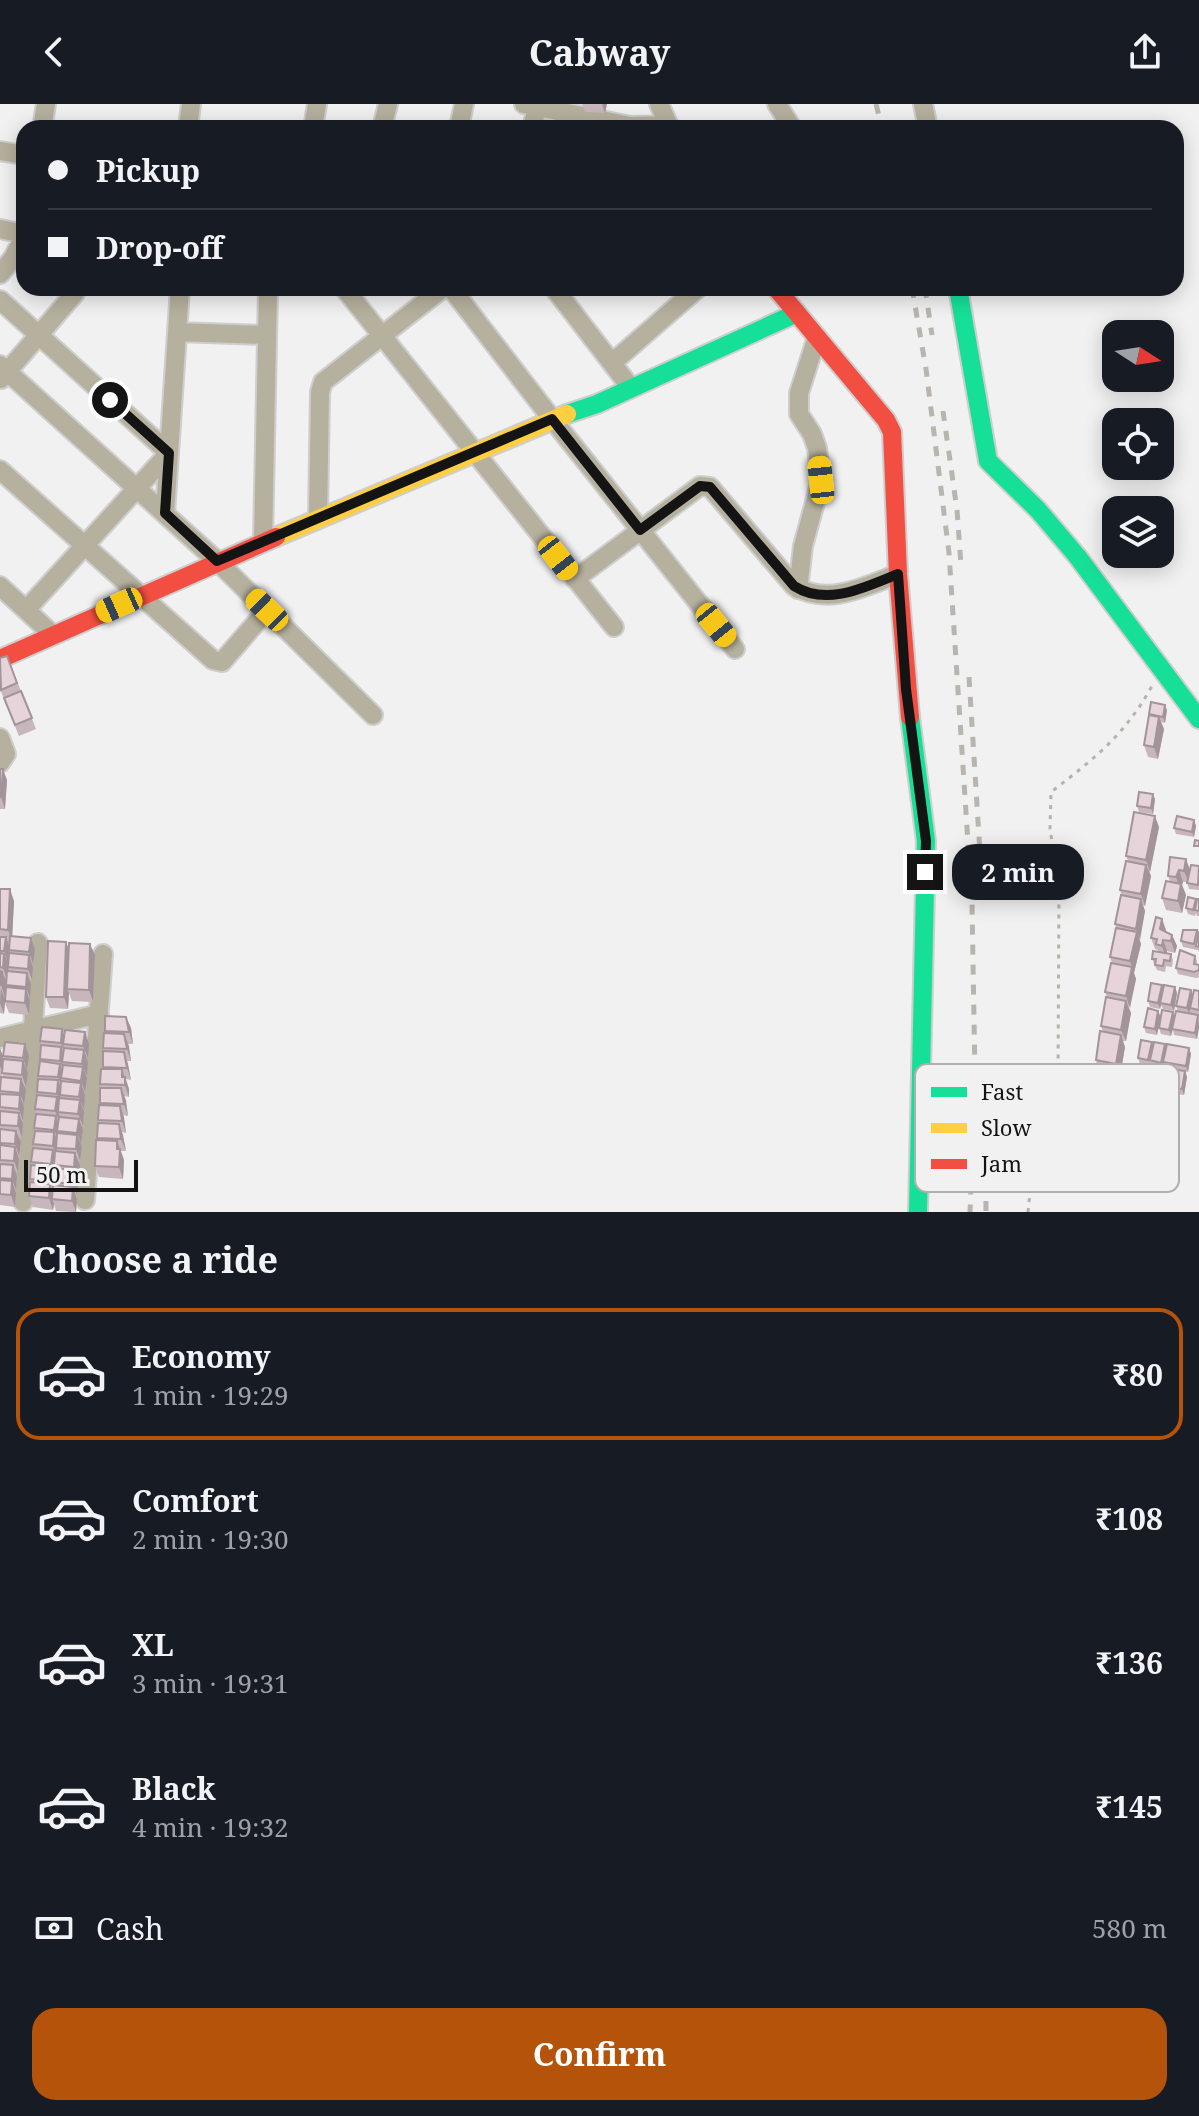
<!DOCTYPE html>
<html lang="en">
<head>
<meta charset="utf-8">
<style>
	:root { --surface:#171b24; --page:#242831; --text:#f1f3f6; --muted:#9ea1a6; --line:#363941; --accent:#b45309 }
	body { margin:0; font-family:"Noto Serif",serif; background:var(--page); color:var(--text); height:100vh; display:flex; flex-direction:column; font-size:30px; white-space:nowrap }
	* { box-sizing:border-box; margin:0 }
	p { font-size:26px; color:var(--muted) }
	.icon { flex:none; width:44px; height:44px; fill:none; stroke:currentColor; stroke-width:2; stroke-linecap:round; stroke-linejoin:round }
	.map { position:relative; height:1108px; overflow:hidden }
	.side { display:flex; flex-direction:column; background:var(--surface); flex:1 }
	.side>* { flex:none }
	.hud { position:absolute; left:16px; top:16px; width:1168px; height:176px; border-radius:24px; box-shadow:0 4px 20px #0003; display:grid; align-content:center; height:176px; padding:0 32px; background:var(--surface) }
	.needle { width:52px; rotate:102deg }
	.tools { position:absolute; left:1102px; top:216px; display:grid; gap:16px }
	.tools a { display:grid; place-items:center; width:72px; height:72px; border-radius:16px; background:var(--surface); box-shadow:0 4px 20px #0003; font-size:40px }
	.scale { position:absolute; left:24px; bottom:20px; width:114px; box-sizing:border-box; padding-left:8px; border:4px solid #141414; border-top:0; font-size:22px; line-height:28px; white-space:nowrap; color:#141414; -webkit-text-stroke:6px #f1f1f2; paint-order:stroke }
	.end { position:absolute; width:36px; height:36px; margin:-18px; border:10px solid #141414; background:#fff; box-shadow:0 0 0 4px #fff }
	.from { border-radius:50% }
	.bubble { position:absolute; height:56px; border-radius:24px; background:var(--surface); box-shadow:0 4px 20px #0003; font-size:26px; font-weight:700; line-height:56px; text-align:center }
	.car { position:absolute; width:24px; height:48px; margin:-24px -12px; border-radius:10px; box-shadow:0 0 6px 2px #0007; background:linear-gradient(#f5c518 24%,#345 0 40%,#f5c518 0 76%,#345 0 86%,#f5c518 0) }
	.hud b { display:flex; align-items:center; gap:28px; height:76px; font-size:30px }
	.hud b+b { border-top:2px solid var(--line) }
	.hud i { width:20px; height:20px; background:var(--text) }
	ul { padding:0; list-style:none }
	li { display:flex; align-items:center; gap:24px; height:132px; margin:0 16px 12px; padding:0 16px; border:4px solid transparent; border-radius:24px }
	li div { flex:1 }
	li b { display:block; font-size:30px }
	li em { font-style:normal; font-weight:700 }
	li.selected { border-color:var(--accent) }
	li>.icon { width:72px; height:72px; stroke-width:1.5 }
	h2 { padding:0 32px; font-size:36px; line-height:96px }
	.pay { display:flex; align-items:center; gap:20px; height:88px; padding:0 32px; font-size:30px }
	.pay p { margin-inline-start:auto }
	.action { display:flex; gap:16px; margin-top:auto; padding:16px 32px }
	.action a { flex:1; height:92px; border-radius:24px; background:var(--accent); color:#fff; font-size:32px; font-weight:700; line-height:92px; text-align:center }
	header { display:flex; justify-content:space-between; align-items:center; height:104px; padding:0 32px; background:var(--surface); font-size:36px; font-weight:700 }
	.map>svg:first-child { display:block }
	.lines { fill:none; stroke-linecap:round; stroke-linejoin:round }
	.street-casing { stroke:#cecece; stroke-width:22 }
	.fast-casing { stroke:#cecece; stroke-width:22 }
	.slow-casing { stroke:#cecece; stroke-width:22 }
	.jam-casing { stroke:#cecece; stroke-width:22 }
	.path { stroke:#b6b3ab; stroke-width:3; stroke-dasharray:4 6; stroke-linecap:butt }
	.street { stroke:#b6b09e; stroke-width:18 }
	.fast { stroke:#16e098; stroke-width:18 }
	.slow { stroke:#ffcf43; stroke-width:18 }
	.jam { stroke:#f24e42; stroke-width:18 }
	.rail { stroke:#b7b5ae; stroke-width:5; stroke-dasharray:10 10; stroke-linecap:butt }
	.wall { fill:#c7b6bc }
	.shaded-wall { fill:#a29499 }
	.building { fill:#e7d4db; stroke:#a29499; stroke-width:2 }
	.route { stroke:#141414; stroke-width:10 }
	.key { fill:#f1f1f2; stroke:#afafaf; stroke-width:2 }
	.key-label { font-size:22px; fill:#141414 }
</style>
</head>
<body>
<header><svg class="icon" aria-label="back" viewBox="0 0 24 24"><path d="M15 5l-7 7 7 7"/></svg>Cabway<svg class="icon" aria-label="share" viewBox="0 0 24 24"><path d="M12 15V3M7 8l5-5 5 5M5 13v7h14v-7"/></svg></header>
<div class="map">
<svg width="1199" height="1108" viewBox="0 0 1199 1108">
	<rect width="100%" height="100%" fill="#f1f1f2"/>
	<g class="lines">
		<!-- street casing -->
		<g class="street-casing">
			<path id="street" d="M524 0 630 22 669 21
				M659 0 670 24
				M777 0 792 24
				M923 0 928 24
				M42 24 46 0
				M188 24 191 0
				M313 24 317 0
				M382 24 388 0
				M459 24 464 0
				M532 24 538 0
				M0 47 24 51
				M0 125 24 130
				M0 170 13 154 24 133
				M344 184 614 523
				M451 184 552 315 735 545
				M554 184 631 284
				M0 196 169 349 26 506
				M177 228 267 231
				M612 259 698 184
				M0 261 217 457 373 611
				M1 275 75 189
				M0 366 213 556 222 558 267 506
				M165 409 180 184
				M318 414 320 288 323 278 443 184
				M263 438 268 184
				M575 475 700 382 710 383 794 482C828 502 864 483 898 470
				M0 482 53 531
				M798 485 803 442 821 376 817 344 812 330 799 310V289L817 233
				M0 634 6 650 0 659
				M0 934 99 910
				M85 1096 103 850
				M23 1098 38 839"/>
		</g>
		<!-- fast casing -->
		<g class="fast-casing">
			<path id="fast" d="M958 184 988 357 1038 406 1077 452 1199 615
				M567 310 597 300 797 209
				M910 613 926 737 918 1108"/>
		</g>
		<!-- slow casing -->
		<g class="slow-casing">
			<path id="slow" d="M276 433 567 310"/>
		</g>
		<!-- jam casing -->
		<g class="jam-casing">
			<path id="jam" d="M776 184 886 316 892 328 898 470 910 613
				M0 555 276 433"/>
		</g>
		<!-- path -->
		<path class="path" d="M1028 1108 1039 1001 1058 973 1059 780 1050 725 1051 688C1094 655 1125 631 1152 582"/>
		<!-- street -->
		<use href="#street" class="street"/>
		<!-- fast -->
		<use href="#fast" class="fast"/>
		<!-- slow -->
		<use href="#slow" class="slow"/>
		<!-- jam -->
		<use href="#jam" class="jam"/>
		<!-- rail -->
		<path class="rail" d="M876 0 882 24
			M912 184 926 265 949 449 972 800 975 973 970 1108
			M925 184 932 231
			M943 307 957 406 961 461
			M969 573 982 781
			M985 997 986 1108"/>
	</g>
	<!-- wall -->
	<path class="wall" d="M582 0H607L605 9 585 8Z
		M7 552 36 625 19 632 0 585Z
		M1167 606 1165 619 1161 618 1164 625 1158 655 1148 653 1144 641 1149 612Z
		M0 665 7 676 5 705H0Z
		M1155 695 1153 710 1139 708 1137 702Z
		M1194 716 1196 722 1194 733 1176 730 1174 724Z
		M1159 723 1150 768 1149 767 1151 772 1145 802 1143 801 1145 807 1139 836 1141 840 1134 869 1136 875 1129 904 1131 909 1126 937H1123L1125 943 1120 972 1118 971 1120 976 1113 1005 1114 1008 1113 1017 1105 1015 1104 1021 1090 1018 1086 1006 1090 992V990L1093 974 1097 961 1096 956 1103 928 1101 922 1107 893 1105 888 1112 859 1110 853 1117 825 1115 820 1122 792 1120 786 1128 757 1126 752Z
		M1170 753 1190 766 1199 762V786L1189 785 1187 778H1183L1182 781 1186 791 1182 809 1166 806 1162 794 1170 777 1168 772Z
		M0 785 14 797 12 833 35 846 33 860H32L33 863 32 876H30L31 880 29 894 30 897 29 911 9 909 5 899 4 910 0 909Z
		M1196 795 1197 797 1199 795V812H1197L1196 809 1195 812 1188 810 1186 804Z
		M1162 815 1166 828 1172 831 1177 842 1175 849 1167 847V849L1171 850 1173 856 1172 863 1166 862 1165 868 1157 866 1152 855 1158 848V846L1155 845 1151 834Z
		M1197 826 1199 829V827V848L1197 845V846L1183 843 1181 837Z
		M66 838 69 845 95 851 93 898 72 897 69 889 68 905 50 904 46 893Z
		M1195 852 1197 857V861H1199V873L1196 874 1178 870 1176 864Z
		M1175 883 1177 889 1174 907 1163 905 1161 901 1160 905 1150 903 1148 897 1163 885Z
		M1191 886 1193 891 1199 887V923L1197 935 1174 931 1173 926 1171 932 1161 930 1159 924 1175 913 1178 908 1176 902Z
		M1158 907 1157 931 1146 929 1144 923Z
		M126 913 131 924 133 940H128L131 957H127L131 976 126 975 129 985V993L124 992 128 1012 123 1011 126 1029 122 1028 126 1047H121L124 1056 123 1075 99 1073 95 1062 98 1036 99 1019 98 1016 102 984 100 980 103 965 104 947 103 944 105 927Z
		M62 925 64 931 85 928 89 940 87 954 88 958 85 988H84L85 991 83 1005 84 1008 83 1022 81 1021 83 1026 81 1040 82 1043 80 1057H78L80 1061 76 1091 77 1095 76 1108 56 1107 54 1100 53 1106 33 1103 29 1092 31 1078 30 1075 32 1061 31 1058 35 1044 33 1040 37 1010 35 1005 38 991 37 988 40 975 38 972 42 941 40 937Z
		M1165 940 1166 944H1189L1191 950 1188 968 1185 967 1187 973 1184 991 1149 986 1147 982 1146 987 1136 985 1133 979 1149 968 1153 962 1151 959 1150 962 1140 960 1138 954 1153 941Z
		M0 944 3 953 1 966 2 973H3L2 969 4 955 3 952H29L27 966 28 969 26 983 24 982 26 986 23 1000 24 1003 23 1017H22L23 1020 22 1034H19L21 1038 18 1068H16L17 1072 15 1103 0 1101Z
		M1143 994 1144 997 1157 1004 1154 1022 1131 1016 1129 1010Z"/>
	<!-- shaded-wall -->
	<path class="shaded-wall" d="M602 0H607L605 9Z
		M1165 601 1167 606 1165 619 1163 613Z
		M1159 613 1164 625 1158 655 1154 643Z
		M3 665 7 676 5 705 1 693Z
		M1153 690 1155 695 1153 710 1151 704Z
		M1155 712 1159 723 1150 768 1146 756Z
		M1194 716 1196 722 1194 733 1192 728Z
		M1186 755 1190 766 1189 779 1184 767Z
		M1146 761 1151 772 1145 802 1141 790Z
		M1179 766 1183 778 1182 781 1186 791 1182 809 1178 797 1180 785 1176 773Z
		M10 785 14 797 12 837 8 826Z
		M1141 795 1145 807 1140 836 1136 825Z
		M1162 815 1166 826 1164 836 1160 825Z
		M1137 828 1141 840 1134 869 1130 857Z
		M1172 831 1177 842 1175 849 1171 837Z
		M6 833 10 845 8 859 4 847Z
		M31 834 35 846 33 860 29 848Z
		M1163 836 1167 847 1166 853 1162 842Z
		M66 838 70 849 67 885 69 889 68 905 64 893Z
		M90 840 95 851 93 898 89 886Z
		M4 850 9 861 7 875 3 864Z
		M29 851 33 863 32 876 28 865Z
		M1132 863 1136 875 1130 904 1126 892Z
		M2 868 7 879 5 893 1 881Z
		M27 869 31 880 30 894 26 883Z
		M1162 881 1164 887 1160 905 1158 899Z
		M1175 883 1177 889 1174 907 1171 901Z
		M1 884 5 896 4 910 0 899Z
		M26 885 30 897 29 911 25 899Z
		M1191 886 1193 892 1189 910 1187 904Z
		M1126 897 1131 909 1126 937 1121 926Z
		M1158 907 1161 913 1157 931 1155 925Z
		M1173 908 1175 913 1171 932 1169 926Z
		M1198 911 1199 923 1197 935 1195 929Z
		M126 913 131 924 133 940 129 928Z
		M62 925 66 937 63 940 65 946V951L61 939Z
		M85 928 89 940 88 954 83 942Z
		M124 930 129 942 131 957 127 945Z
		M1121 931 1125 943 1120 972 1116 960Z
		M25 940 29 952 27 966 23 954Z
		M1165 940 1167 946 1163 964 1161 959Z
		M61 943 65 955 62 958 64 963V968L60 957Z
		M0 944 3 953 2 967 0 962Z
		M1189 944 1191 950 1188 968 1186 962Z
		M84 946 88 958 87 972 82 960Z
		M124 948 128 960 131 976 127 964Z
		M23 957 28 969 26 983 22 971Z
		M60 960 64 971 61 974 63 980V985L58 973Z
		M83 963 87 974 85 988 81 977Z
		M1148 963 1150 969 1146 987 1144 981Z
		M1116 964 1120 976 1117 990 1113 978Z
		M122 965 129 985V993L122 973Z
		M1185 967 1187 973 1184 991 1182 985Z
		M21 975 26 986 24 1000 20 989Z
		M58 976 62 988 60 991 61 996V1002L57 990Z
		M81 979 85 991 84 1005 79 993Z
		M1113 980 1117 992 1114 1005 1110 994Z
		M121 984 126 996 128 1012 124 1000Z
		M20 991 24 1003 23 1017 19 1005Z
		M57 993 61 1005 58 1008 60 1013V1019L55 1007Z
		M80 996 84 1008 83 1022 78 1010Z
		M1110 996 1114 1008 1113 1017 1108 1005Z
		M1155 998 1157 1004 1154 1022 1152 1016Z
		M120 1002 124 1013 126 1029 122 1017Z
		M1101 1004 1105 1015 1104 1021 1100 1009Z
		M19 1009 23 1020 22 1034 18 1022Z
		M56 1012 60 1023 57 1027 59 1032V1037L54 1026Z
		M79 1015 83 1026 81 1040 77 1029Z
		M119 1020 123 1031 126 1047 121 1035Z
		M16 1027 21 1038 19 1052 15 1040Z
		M54 1028 59 1040 56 1044 58 1049 57 1054 53 1042Z
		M77 1031 82 1043 80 1057 76 1045Z
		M117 1037 124 1056 123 1075 119 1063Z
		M15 1043 19 1055 18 1068 14 1057Z
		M53 1046 57 1058 54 1061 56 1067 55 1072 51 1060Z
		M75 1049 80 1061 78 1075 74 1063Z
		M13 1061 17 1072 16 1086 12 1075Z
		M51 1063 56 1074 53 1078 55 1083 54 1088 50 1077Z
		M74 1066 78 1077 77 1091 73 1080Z
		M12 1077 16 1089 15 1103 11 1091Z
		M50 1080 54 1092 52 1095 54 1100 53 1106 49 1094Z
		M73 1083 77 1095 76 1108 72 1097Z"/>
	<!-- building -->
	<path class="building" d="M7 552 17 579 1 586 0 554Z
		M21 587 32 614 15 621 4 594Z
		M1151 598 1165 601 1163 613 1149 610Z
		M1149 611 1159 613 1154 643 1144 641Z
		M0 665H3L1 693H0Z
		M1139 688 1153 690 1151 704 1137 702Z
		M1134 708 1155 712 1146 756 1126 752Z
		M1177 712 1194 716 1192 728 1174 724Z
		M1195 736 1199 737V742H1194Z
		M1170 753 1186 755 1184 767 1179 766 1176 773 1168 772Z
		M1126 757 1146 761 1141 790 1120 786Z
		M1191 761 1199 762 1198 781 1187 779Z
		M1166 777 1181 780 1178 797 1162 794Z
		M0 785H10L8 826 0 825Z
		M1121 791 1141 795 1136 825 1115 820Z
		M1188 793 1196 795 1193 806 1186 804Z
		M1197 795H1199V807L1195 806Z
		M1156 813 1162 815 1160 825 1172 831 1171 837 1163 836 1162 842 1156 840 1157 835 1151 834Z
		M1116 824 1137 828 1130 857 1110 853Z
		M1183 826H1197L1194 840 1181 837Z
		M1199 827V843L1196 842Z
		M10 832 31 834 29 848 9 846Z
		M0 833H6L4 847H0Z
		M48 837 66 838 64 893H46Z
		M69 839 90 840 89 886 67 885Z
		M1180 846 1195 852 1194 860 1199 861V866L1194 868 1176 864Z
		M1153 847 1171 850 1170 857 1164 856 1163 862 1155 861 1156 855H1152Z
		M0 849 4 850 3 864 0 863Z
		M9 849 29 851 28 865 8 863Z
		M1111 859 1132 863 1126 892 1105 888Z
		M0 867 2 868 1 881H0Z
		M7 867 27 869 26 883 6 881Z
		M1151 879 1162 881 1158 899 1148 897Z
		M1164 881 1175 883 1171 901 1160 899Z
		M6 883 26 885 25 899 5 897Z
		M1180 884 1191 886 1187 904 1176 902Z
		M1194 886 1199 887V906L1190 904Z
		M1106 893 1126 897 1121 926 1101 922Z
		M1148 904 1158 907 1155 925 1144 923Z
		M1162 906 1173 908 1169 926 1159 924Z
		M1176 907 1198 911 1195 929 1172 925Z
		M105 912 126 913 129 928 105 927Z
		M42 923 62 925 61 939 40 937Z
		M65 926 85 928 83 942 63 940Z
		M1100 927 1121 931 1116 960 1096 956Z
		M104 929 124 930 127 945 103 944Z
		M1141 936 1152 938 1148 956 1138 954Z
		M5 938 25 940 23 954 3 952Z
		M1154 938 1165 940 1161 959 1150 956Z
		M1167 940 1189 944 1186 962 1163 958Z
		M41 941 61 943 60 957 40 955Z
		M64 944 84 946 82 960 62 958Z
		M103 947 124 948 127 964 103 963Z
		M3 955 23 957 22 971 2 969Z
		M40 957 60 960 58 973 38 972Z
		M63 961 83 963 81 977 61 974Z
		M1150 962 1185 967 1182 985 1147 981Z
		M101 965H122V973H125V981L100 980Z
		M1 973 21 975 20 989 0 987Z
		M38 975 58 976 57 990 37 988Z
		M61 977 81 979 79 993 60 991Z
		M100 984H121L124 1000 100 999Z
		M0 990 20 991 19 1005 0 1003Z
		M37 991 57 993 55 1007 35 1005Z
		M59 994 80 996 78 1010 58 1008Z
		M99 1001 120 1002 122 1017 98 1016Z
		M0 1007 19 1009 18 1022 0 1021Z
		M36 1010 56 1012 54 1026 34 1024Z
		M59 1013 79 1015 77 1029 57 1027Z
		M98 1019 119 1020 121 1035 97 1034Z
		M0 1025 16 1027 15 1040 0 1039Z
		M35 1027 54 1028 53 1042 33 1040Z
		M57 1029 77 1031 76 1045 56 1044Z
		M96 1036 117 1037V1045H120L119 1063 95 1062Z
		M0 1041 15 1043 14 1057 0 1056Z
		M33 1044 53 1046 51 1060 31 1058Z
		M55 1047 75 1049 74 1063 54 1061Z
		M0 1060 13 1061 12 1075 0 1074Z
		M31 1061 51 1063 50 1077 30 1075Z
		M54 1064 74 1066 73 1080 53 1078Z
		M0 1076 12 1077 11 1091 0 1090Z
		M30 1078 50 1080 49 1094 29 1092Z
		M53 1081 73 1083 72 1097 52 1095Z"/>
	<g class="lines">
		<!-- route -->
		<path class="route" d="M110 296 169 349 165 409 217 457 552 315 640 426 700 382 710 383 794 482C827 503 865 483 898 470L906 585 926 737 925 768"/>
	</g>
	<!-- legend -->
	<rect x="915" y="960" width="264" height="128" rx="12" class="key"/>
	<rect x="931" y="983" width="36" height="10" fill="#16e098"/>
	<rect x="931" y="1019" width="36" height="10" fill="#ffcf43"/>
	<rect x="931" y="1055" width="36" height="10" fill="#f24e42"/>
	<g class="key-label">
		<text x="981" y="996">Fast</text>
		<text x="981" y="1032">Slow</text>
		<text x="981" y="1068">Jam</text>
	</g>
</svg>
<div class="tools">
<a><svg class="needle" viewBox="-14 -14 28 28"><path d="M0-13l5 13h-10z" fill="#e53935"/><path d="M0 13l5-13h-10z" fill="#9ea1a6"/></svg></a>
<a><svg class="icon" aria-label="locate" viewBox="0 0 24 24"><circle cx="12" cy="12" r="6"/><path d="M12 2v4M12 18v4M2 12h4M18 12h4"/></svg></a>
<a><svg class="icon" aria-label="layers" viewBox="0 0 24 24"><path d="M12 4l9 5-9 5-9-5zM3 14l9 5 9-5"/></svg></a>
</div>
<div class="scale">50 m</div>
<i class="end from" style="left:110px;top:296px"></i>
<i class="end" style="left:925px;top:768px"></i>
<div class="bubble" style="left:952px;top:740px;width:132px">2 min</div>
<i class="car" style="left:821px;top:376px;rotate:354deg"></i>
<i class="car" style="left:558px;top:454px;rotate:142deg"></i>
<i class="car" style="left:119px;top:501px;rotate:246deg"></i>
<i class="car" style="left:267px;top:506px;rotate:314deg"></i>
<i class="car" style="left:716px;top:521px;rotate:141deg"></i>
<div class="hud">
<b><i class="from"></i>Pickup</b>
<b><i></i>Drop-off</b>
</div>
</div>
<section class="side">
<h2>Choose a ride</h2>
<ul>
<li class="selected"><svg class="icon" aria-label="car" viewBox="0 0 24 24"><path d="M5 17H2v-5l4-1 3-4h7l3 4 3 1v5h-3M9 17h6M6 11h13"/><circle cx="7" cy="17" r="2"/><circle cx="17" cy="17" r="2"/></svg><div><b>Economy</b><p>1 min · 19:29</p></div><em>₹80</em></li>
<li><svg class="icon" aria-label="car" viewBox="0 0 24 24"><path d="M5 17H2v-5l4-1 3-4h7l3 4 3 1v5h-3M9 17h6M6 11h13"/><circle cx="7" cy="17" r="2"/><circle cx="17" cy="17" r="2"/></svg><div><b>Comfort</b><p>2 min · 19:30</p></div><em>₹108</em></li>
<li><svg class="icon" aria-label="car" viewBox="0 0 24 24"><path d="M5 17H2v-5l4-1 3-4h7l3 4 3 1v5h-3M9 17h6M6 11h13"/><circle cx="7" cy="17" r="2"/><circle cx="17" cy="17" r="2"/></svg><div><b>XL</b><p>3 min · 19:31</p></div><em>₹136</em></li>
<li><svg class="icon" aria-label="car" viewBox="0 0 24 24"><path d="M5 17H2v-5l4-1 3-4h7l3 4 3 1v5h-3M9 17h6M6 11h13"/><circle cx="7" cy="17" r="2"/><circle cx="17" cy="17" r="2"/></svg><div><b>Black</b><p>4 min · 19:32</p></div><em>₹145</em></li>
</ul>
<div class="pay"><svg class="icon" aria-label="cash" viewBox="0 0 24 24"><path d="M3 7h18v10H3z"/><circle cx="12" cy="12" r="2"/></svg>Cash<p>580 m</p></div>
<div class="action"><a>Confirm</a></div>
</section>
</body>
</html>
